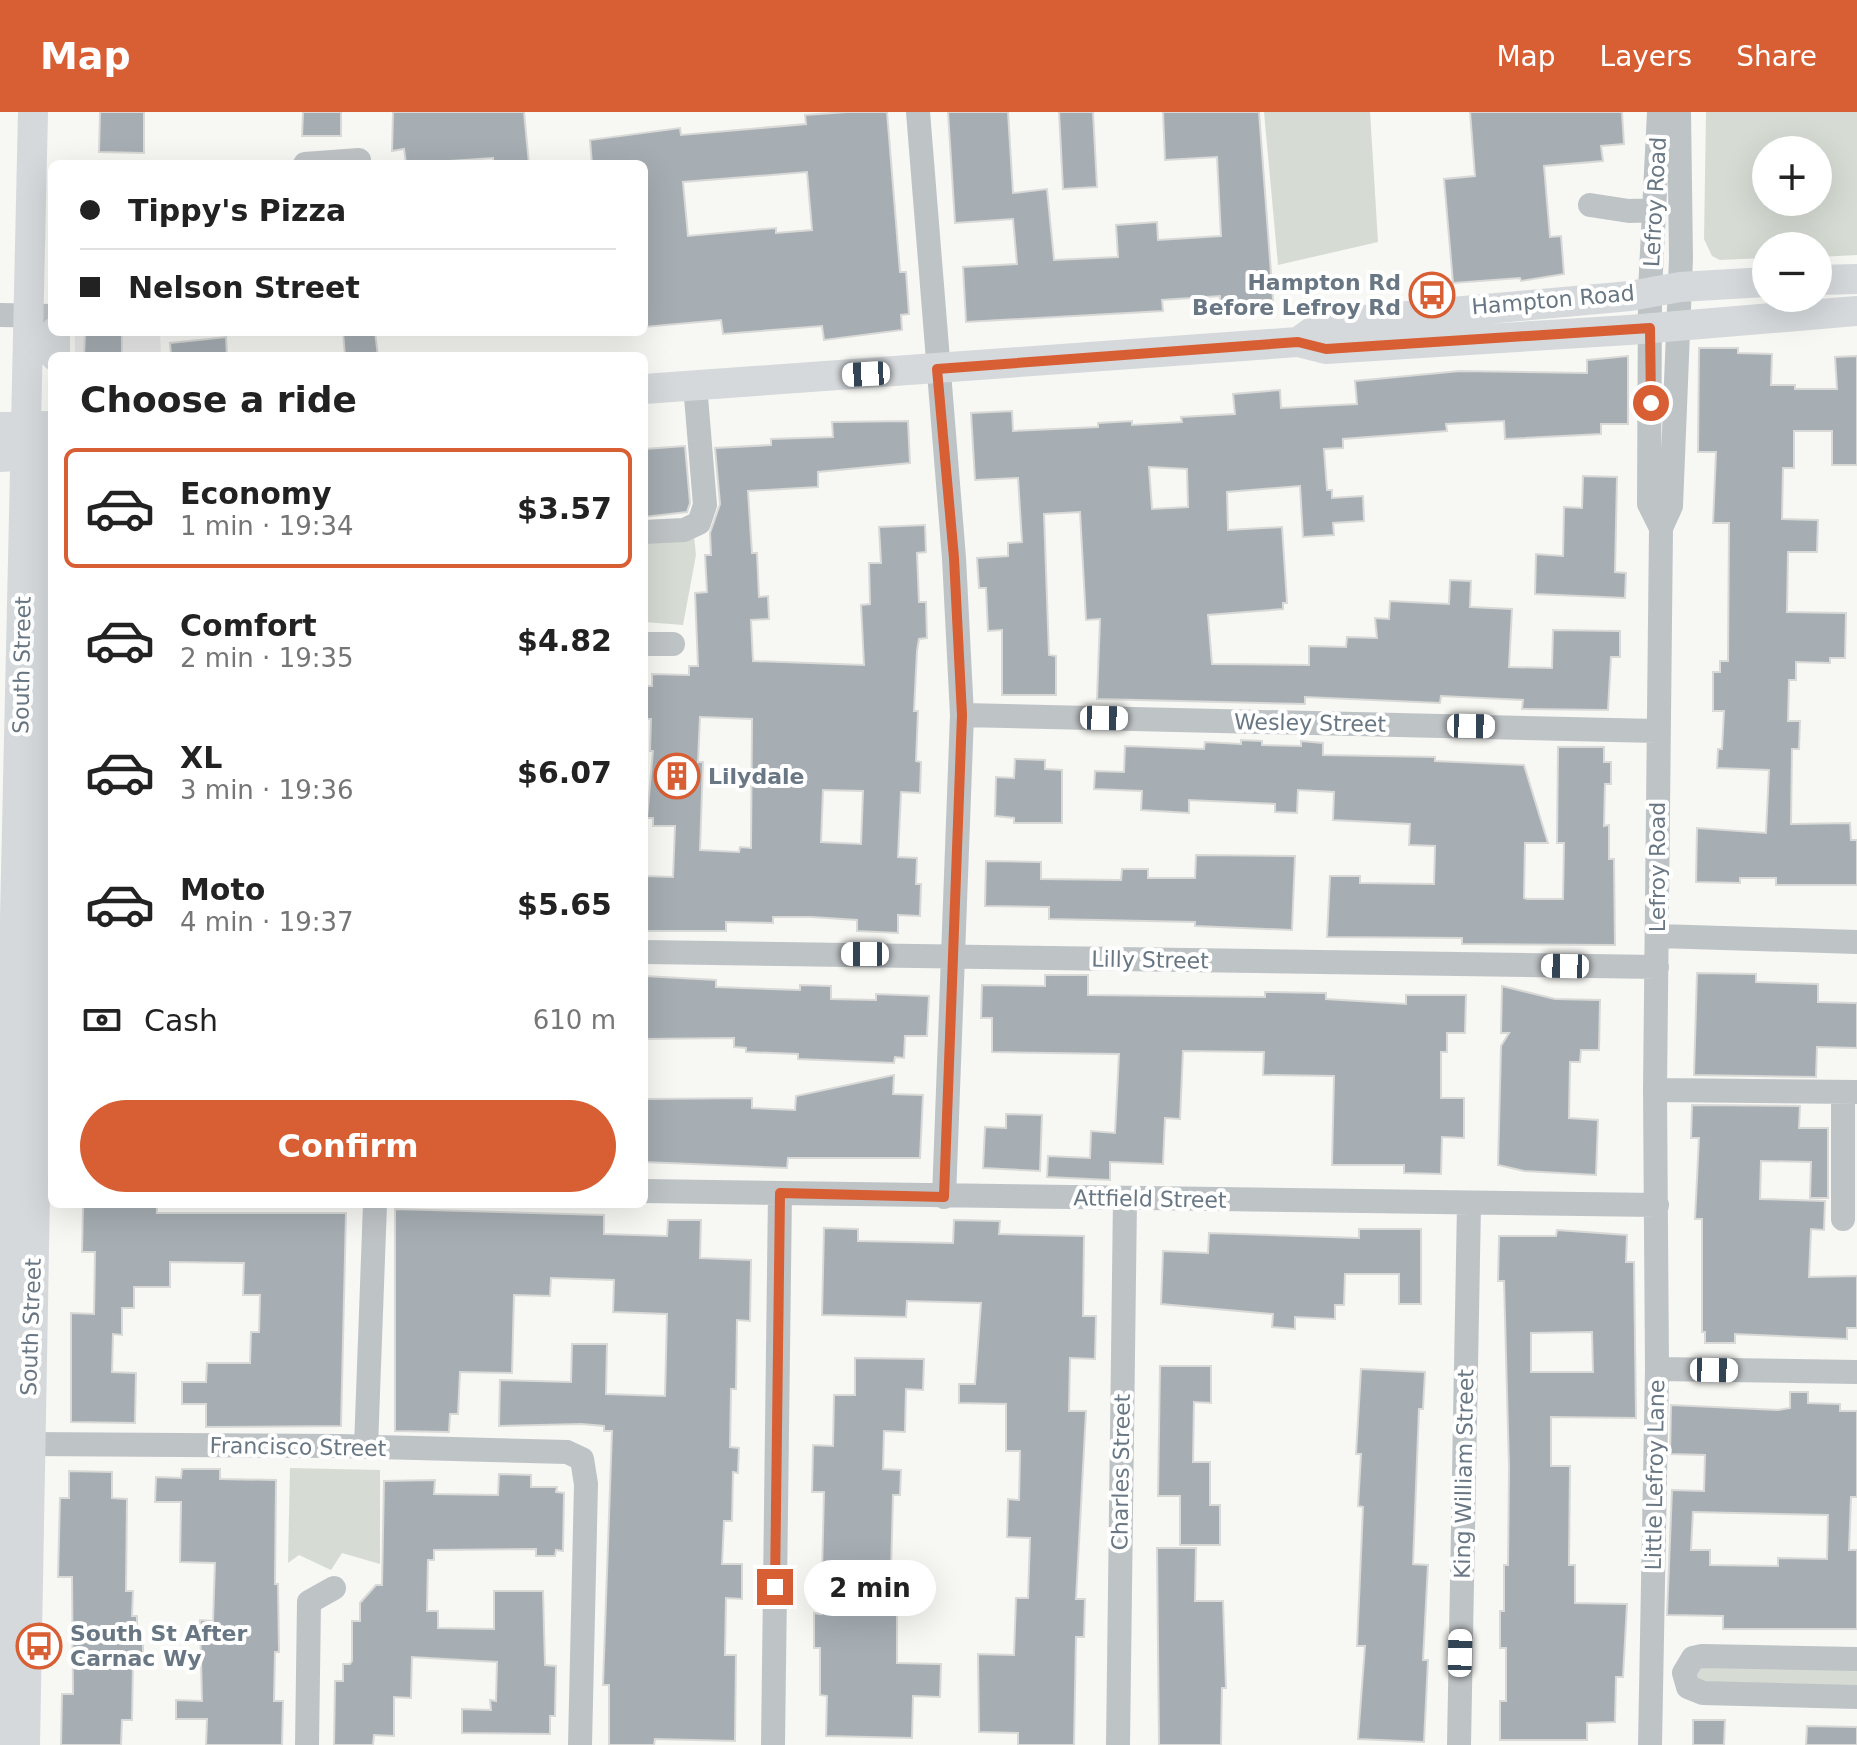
<!DOCTYPE html>
<html lang="en">
<head>
<meta charset="utf-8">
<style>
	:root { --surface:#fff; --page:#f6f6f6; --text:#222; --muted:#767676; --line:#e0e0e0; --accent:#d85e34 }
	body { margin:0; font-family:"DejaVu Sans",sans-serif; background:var(--page); color:var(--text); height:100vh; display:flex; flex-direction:column; font-size:30px; white-space:nowrap }
	* { box-sizing:border-box; margin:0 }
	p { font-size:26px; color:var(--muted) }
	.icon { flex:none; width:44px; height:44px; fill:none; stroke:currentColor; stroke-width:2; stroke-linecap:round; stroke-linejoin:round }
	.map { position:relative; flex:1; overflow:hidden }
	.drawer { position:absolute; left:48px; top:240px; width:600px; height:856px; display:flex; flex-direction:column; background:var(--surface); border-radius:12px; box-shadow:0 8px 32px #0002 }
	.drawer>* { flex:none }
	.guide { position:absolute; left:48px; top:48px; width:600px; height:176px; border-radius:12px; box-shadow:0 8px 32px #0002; display:grid; align-content:center; height:176px; padding:0 32px; background:var(--surface) }
	.buttons { position:absolute; left:1752px; top:24px; display:grid; gap:16px }
	.buttons a { display:grid; place-items:center; width:80px; height:80px; border-radius:50%; background:var(--surface); box-shadow:0 8px 32px #0002; font-size:40px }
	.end { position:absolute; width:36px; height:36px; margin:-18px; border:10px solid #d85e34; background:#fff; box-shadow:0 0 0 4px #fff }
	.from { border-radius:50% }
	.bubble { position:absolute; height:56px; border-radius:28px; background:var(--surface); box-shadow:0 8px 32px #0002; font-size:26px; font-weight:600; line-height:56px; text-align:center }
	.car { position:absolute; width:24px; height:48px; margin:-24px -12px; border-radius:10px; box-shadow:0 0 6px 2px #0007; background:linear-gradient(#fff 24%,#345 0 40%,#fff 0 76%,#345 0 86%,#fff 0) }
	.guide b { display:flex; align-items:center; gap:28px; height:76px; font-size:30px }
	.guide b+b { border-top:2px solid var(--line) }
	.guide i { width:20px; height:20px; background:var(--text) }
	ul { padding:0; list-style:none }
	li { display:flex; align-items:center; gap:24px; height:120px; margin:0 16px 12px; padding:0 16px; border:4px solid transparent; border-radius:12px }
	li div { flex:1 }
	li b { display:block; font-size:30px }
	li em { font-style:normal; font-weight:600 }
	li.selected { border-color:var(--accent) }
	li>.icon { width:72px; height:72px; stroke-width:1.5 }
	h2 { padding:0 32px; font-size:36px; line-height:96px }
	.pay { display:flex; align-items:center; gap:20px; height:88px; padding:0 32px; font-size:30px }
	.pay p { margin-inline-start:auto }
	.button { display:flex; gap:16px; margin-top:auto; padding:16px 32px }
	.button a { flex:1; height:92px; border-radius:48px; background:var(--accent); color:#fff; font-size:32px; font-weight:600; line-height:92px; text-align:center }
	header { display:flex; align-items:center; gap:48px; box-sizing:border-box; height:112px; padding:0 40px; background:var(--accent); color:#fff }
	header strong { font-size:38px }
	nav { display:flex; gap:44px; margin-inline-start:auto; font-size:28px }
	.map>svg:first-child { display:block }
	.built { fill:#e8e9e8 }
	.green { fill:#d6dcd4; fill-rule:evenodd }
	.building { fill:#a6aeb3; stroke:#d9d9d7; stroke-width:2; fill-rule:evenodd }
	.lines { fill:none; stroke-linecap:round; stroke-linejoin:round }
	.minor { stroke:#bec3c6; stroke-width:24 }
	.major { stroke:#d5d9dc; stroke-width:30 }
	.route { stroke:#d85e34; stroke-width:10 }
	.labels { text-anchor:middle; dominant-baseline:central; stroke-width:8; stroke-linejoin:round; paint-order:stroke }
	.street-label { font-size:22px; fill:#687783; stroke:#fff }
	.poi-label { font-size:22px; font-weight:bold; fill:#687783; stroke:#fff; text-anchor:start }
</style>
</head>
<body>
<header>
<strong>Map</strong>
<nav><a>Map</a><a>Layers</a><a>Share</a></nav>
</header>
<div class="map">
<svg width="1857" height="1633" viewBox="0 0 1857 1633">
	<rect width="100%" height="100%" fill="#f7f7f4"/>
	<!-- built -->
	<path class="built" d="M75 220H160L161 244H75Z"/>
	<!-- green -->
	<path class="green" d="M1264 0H1370L1378 130 1278 153Z
		M1706 0H1857V143L1818 145V134H1766V146L1720 148 1712 144 1704 127ZM1818 38V90H1766V38Z
		M694 424 696 443 683 513 644 510V428Z
		M290 1356 380 1358V1452L342 1441 331 1458 299 1443 288 1451Z
		M1694 1555H1857V1578L1702 1575 1691 1559Z"/>
	<!-- building -->
	<path class="building" d="M100 0H144V41L99 40Z
		M303 0H341V24H302Z
		M393 0H524L529 52H493V46L451 49 452 52H406L404 37 392 39Z
		M847 0H887L900 160H906L909 202 901 203 902 218 824 228 822 214 723 222 721 208 644 215V52H592L590 28 680 16 681 23 806 12 805 3ZM807 60 812 118 776 121V116L688 124 683 70Z
		M948 0H1008L1013 81 1047 77 1054 148 1118 145 1116 113 1157 110 1158 128 1221 124 1217 45 1165 48 1163 0H1259L1273 188 1220 191V184L1162 188 1163 199 966 210 963 155 1017 152 1013 107 955 111Z
		M1059 0H1093L1097 75 1063 77Z
		M1470 0H1622L1624 32 1601 34 1603 49 1544 54 1550 125 1561 124 1564 162 1521 169 1520 166 1453 171 1444 67 1475 64Z
		M85 220H122V244H84Z
		M343 220H375L378 244H345Z
		M226 225 227 244H171L170 231Z
		M1699 236H1738V241L1772 242 1771 273H1795V277H1837L1835 245 1857 244V353H1832V319H1794V356H1783L1782 407 1818 408 1817 440H1788L1787 500 1846 501 1845 546H1830V551L1796 550V568H1789L1788 609H1800L1799 637H1792L1791 712 1850 711 1851 728H1857V773H1776V766H1740V771L1696 770 1697 716 1766 721 1769 658 1717 656 1718 637H1722L1724 599H1713V560H1720V549H1728L1729 411H1713L1716 340H1698Z
		M1628 244V312H1601V322L1505 327 1504 309 1446 312 1447 319 1343 327V336L1324 337 1327 378H1332V386L1363 384 1364 409 1333 411 1334 423 1303 425 1300 374 1227 380 1228 418 1282 415 1287 491H1283V497L1208 503 1212 552 1309 553V534L1346 535 1347 525 1377 526 1375 506 1389 507 1390 489 1449 492 1450 468 1471 469 1470 495 1512 497 1509 555 1552 556 1553 518 1620 519V545H1611L1608 598 1522 597 1523 588 1441 584 1440 591 1305 585V592L1097 587 1100 507 1086 508 1080 400 1044 402 1049 543 1056 544V583H1002V518L988 519 986 476H979L977 446 1008 444V431L1022 430 1018 366 975 368 971 301 1012 299 1013 319 1098 315V311L1132 309V313L1182 310 1181 305 1235 302 1233 282 1280 278 1281 296 1357 292 1355 269 1460 259 1587 261V248ZM1149 355 1187 357 1188 395 1152 397Z
		M908 309 910 351 818 360V375L748 379 752 441H757L759 485 768 484 769 507 751 508 753 549 864 553 861 493 870 492 869 451H881L879 415 925 413 926 440 917 441 919 490H926L927 526 919 527 917 539 914 599H918L916 649 921 650 920 681 901 680 898 745 917 746 916 772H921L920 804 898 803V821L857 819V808L811 805H773V811L726 810V819H644V764L673 765 675 714H653V706H647L653 639H650L651 607H644V583L646 574H652V562L689 563V554H698L695 481 707 480 705 443H711L710 421 720 392 715 336 771 333V327L833 325 832 310ZM700 605 752 607 751 736 740 735 739 740 700 738 703 650H698ZM823 678 863 679 861 732 821 730Z
		M685 334 690 391 687 400 644 405V337Z
		M1583 364 1617 365 1615 460 1626 461 1625 486 1535 482 1536 442 1563 444 1564 395 1582 396Z
		M1241 628 1262 629V633L1301 634V629L1323 631V643L1435 645V649L1524 653 1548 731H1525L1524 786 1527 787H1563L1564 731H1557L1558 635H1604V650H1611V672H1605L1604 714 1609 713V747H1614L1615 833 1462 832V826L1327 825 1330 764H1360V771L1434 772 1435 734 1409 733 1410 712 1333 708 1334 680 1298 678 1297 701 1275 700V692L1189 688V701L1141 698 1142 679 1094 677 1095 659 1124 660 1125 634 1204 637 1205 630 1241 632Z
		M1015 647 1045 648V657L1062 658V711H1014V706L995 704 996 665 1014 666Z
		M1196 743 1295 744 1292 818 1195 814V810L1049 807V795L985 794 986 749 1041 750V767L1121 768 1122 757H1148V766H1195Z
		M1697 861 1756 862V870L1818 872V890L1857 891V936L1817 935 1816 965 1694 963Z
		M1045 863H1088V883L1265 885V880L1326 881V887L1406 892V883H1466L1465 921H1447V940H1441V986H1464V1026L1442 1025 1441 1062 1404 1061V1053H1332L1334 964 1263 963 1264 940 1183 939 1180 1007 1165 1006 1163 1052 1110 1050V1068L1047 1065 1048 1044 1090 1046 1091 1019 1115 1021 1119 942 992 940V906H981L982 873 1045 874Z
		M644 864 716 868V875L800 878V873L831 874V887L876 888V882L929 884 927 924H905L904 946 895 945 894 951 798 947V942L746 940V936L734 935V926L644 927Z
		M1502 874 1555 887 1600 888 1599 938H1581L1580 950H1570L1569 1006 1598 1008 1596 1063 1524 1059 1498 1053 1501 934 1509 921H1501Z
		M894 963 893 982 923 983 920 1046H788L787 1056 644 1050V987L752 986V996L795 998 796 984Z
		M1692 993 1800 994 1799 1016H1828V1086H1810L1811 1050 1761 1049 1760 1087 1825 1089 1824 1118 1811 1117 1809 1165 1857 1164V1216H1847V1227L1735 1222V1231H1705V1220H1702V1107H1695L1699 1026H1691Z
		M1006 1002 1042 1003 1040 1059 983 1056 985 1015 1006 1016Z
		M83 1093 157 1095V1101H346L341 1314 206 1315V1292H182V1270H206L207 1251H250L251 1220H259L260 1183H243L244 1151 170 1150V1175H134V1196H122V1223L113 1222 112 1260 136 1261 135 1311 71 1310V1201L94 1202 95 1140H82Z
		M395 1097 604 1103V1122L667 1124 668 1108H701L700 1146 751 1148 750 1209 737 1208 736 1277H731L730 1335 739 1336 738 1361 733 1360 732 1409H724L722 1452H742V1487L726 1486 725 1543H736L735 1629 655 1627 654 1633H609V1573H603L612 1319H604V1314L581 1312 499 1314 500 1268 571 1270 572 1232H607L606 1282 665 1284 667 1202 613 1200 614 1168 551 1166 550 1184 514 1183 512 1261 460 1260 458 1302H450L449 1320 395 1319Z
		M954 1108 1000 1109 999 1122 1084 1124 1083 1204H1096L1095 1247 1070 1246 1069 1299H1086L1076 1487H1085L1084 1525H1076L1074 1633H1018V1621L979 1620 978 1542 1014 1543 1016 1486H1028L1030 1426 1007 1425 1008 1387 1019 1388 1020 1339H1006V1292L959 1291V1272H975L981 1191 907 1189 906 1205 822 1203 824 1116 858 1117V1129L953 1131Z
		M1359 1117H1421V1192H1399V1162H1345L1344 1193H1335V1207L1295 1205V1217L1272 1215 1273 1202 1161 1192 1163 1139 1208 1141 1209 1121 1359 1126Z
		M1557 1118 1627 1123 1626 1150H1634L1636 1306 1551 1305V1354H1570L1569 1453H1575V1491L1627 1492 1623 1565H1616L1615 1610 1587 1611V1628H1500V1589H1506V1536H1500V1499H1504V1453H1508L1509 1354 1504 1169H1498L1499 1124H1556ZM1592 1220 1593 1260H1531V1221Z
		M855 1246 924 1247 923 1278 906 1277 905 1320 884 1319 883 1357 901 1358 900 1383H893L891 1460 904 1461 903 1497H897V1551L941 1552 940 1585 913 1584 912 1626 826 1624 827 1584 820 1583V1536H814V1501L821 1502 824 1380H812L813 1333 833 1334 834 1283H855Z
		M1160 1254H1211V1291L1194 1290 1193 1350H1210V1393H1220V1433H1180V1384H1158Z
		M1361 1257 1425 1260 1423 1297H1419L1413 1452 1428 1453 1423 1548H1428L1424 1630 1358 1627 1365 1534H1357L1363 1395 1358 1394 1361 1342H1356Z
		M1790 1280H1808V1291L1840 1292V1299H1857V1385H1851L1849 1438H1857V1517H1723V1504L1667 1503 1672 1378 1704 1379 1705 1343 1670 1342 1671 1293 1778 1298 1790 1296ZM1693 1400 1828 1403 1827 1447 1778 1446V1454L1710 1453V1438H1691Z
		M182 1357H220V1367L276 1368 275 1472H278L279 1540H275L274 1589H283L282 1633H206L207 1607H176V1588L202 1589 200 1508 213 1509 215 1451 180 1450 181 1390H155L156 1365 181 1366Z
		M69 1359 112 1360V1386L127 1387 126 1479H133L132 1504H137V1529H143V1550L133 1549 132 1608H122L121 1633H61L62 1582H73L72 1465H58L60 1386H69Z
		M499 1362 531 1363V1375H557L556 1380 564 1381 563 1439 556 1438 555 1444H536V1437L434 1438V1448H428L427 1499H438V1516L494 1517V1479H543L545 1553 556 1554 555 1604H550V1622L462 1621V1597L491 1598 490 1588 496 1589 497 1550 412 1545 411 1586 394 1585V1624L374 1623 373 1633H334L335 1569H343V1552H350L352 1549V1509H360V1491L376 1473H382L384 1369 435 1368 434 1382 498 1383Z
		M1157 1436H1196L1195 1489H1223L1226 1576H1222L1221 1633H1159Z
		M1693 1608H1725L1724 1633H1693Z
		M1807 1614 1857 1615V1633H1806Z"/>
	<g class="lines">
		<!-- minor -->
		<path class="minor" d="M918 0 954 446 962 603 944 1085
			M1659 0 1650 179 1649 392 1661 416
			M305 52 359 48
			M1590 93 1629 99 1655 98
			M0 203 52 204
			M644 420 684 418 699 411 705 393 695 273
			M644 532H673
			M962 603 1657 619
			M1658 824 1857 830
			M644 840 1657 855
			M1655 978 1857 980
			M644 1079 1657 1093
			M1843 1107V980
			M1657 1257 1857 1260
			M28 1332 340 1334 567 1340 582 1347 586 1372 580 1633
			M366 1335 375 1092
			M1857 1547 1702 1544 1693 1546 1684 1561 1688 1575 1703 1581 1857 1585
			M307 1633 309 1490 334 1476
			M773 1633 780 1081
			M1118 1633 1125 1087
			M1459 1633 1469 1092
			M1650 1633 1657 1257 1655 978 1661 416 1671 394 1681 146 1679 0"/>
		<!-- major -->
		<path class="major" d="M1818 168 1857 167
			M1298 230 1322 213 1342 210 1630 184 1680 175 1766 170
			M55 244V220
			M644 277 1298 230 1326 237 1629 218 1857 199
			M0 315 52 314
			M0 345 52 342
			M2 1633 5 1254 33 0
			M25 1633 44 586 52 366"/>
	</g>
	<g class="lines">
		<!-- route -->
		<path class="route" d="M775 1475 780 1081 944 1085 962 603 954 446 937 257 1298 230 1326 237 1650 216 1651 291"/>
	</g>
	<!-- icons -->
	<defs>
		<g id="bus-ring" transform="scale(2.3)"><circle r="9.5" fill="#fff" stroke="#d85e34" stroke-width="1.5"/><path d="M-5-6H5V4H4V6H2V4H-2V6H-4V4H-5ZM-3.5-4V0h7V-4ZM-3.5 1.2v1.5H-2V1.2ZM2 1.2v1.5H3.5V1.2Z" fill="#d85e34"/></g>
		<g id="building-ring" transform="scale(2.3)"><circle r="9.5" fill="#fff" stroke="#d85e34" stroke-width="1.5"/><path d="M-4-6H4V6H1V3H-1V6H-4ZM-2.5-4.3h1.7v1.8h-1.7ZM.8-4.3h1.7v1.8H.8ZM-2.5-1h1.7V.8h-1.7ZM.8-1h1.7V.8H.8Z" fill="#d85e34"/></g>
	</defs>
	<g fill-rule="evenodd">
		<use href="#bus-ring" x="1432" y="183"/>
		<use href="#building-ring" x="677" y="664"/>
		<use href="#bus-ring" x="39" y="1534"/>
	</g>
	<g class="labels">
		<!-- street labels -->
		<g class="street-label">
			<text transform="translate(1655 90) rotate(-87)">Lefroy Road</text>
			<text transform="translate(1553 188) rotate(-5)">Hampton Road</text>
			<text transform="translate(22 553) rotate(-89)">South Street</text>
			<text transform="translate(1310 611) rotate(1)">Wesley Street</text>
			<text transform="translate(1657 755) rotate(-90)">Lefroy Road</text>
			<text transform="translate(1150 848) rotate(1)">Lilly Street</text>
			<text transform="translate(1150 1087) rotate(1)">Attfield Street</text>
			<text transform="translate(31 1215) rotate(-88)">South Street</text>
			<text transform="translate(298 1335) rotate(1)">Francisco Street</text>
			<text transform="translate(1121 1360) rotate(-89)">Charles Street</text>
			<text transform="translate(1464 1362) rotate(-89)">King William Street</text>
			<text transform="translate(1655 1363) rotate(-89)">Little Lefroy Lane</text>
		</g>
		<!-- poi labels -->
		<g class="poi-label">
			<text x="1401" y="170" text-anchor="end">Hampton Rd<tspan x="1401" dy="25">Before Lefroy Rd</tspan></text>
			<text x="708" y="664">Lilydale</text>
			<text x="70" y="1521">South St After<tspan x="70" dy="25">Carnac Wy</tspan></text>
		</g>
	</g>
</svg>
<div class="buttons">
<a>+</a>
<a>−</a>
</div>
<i class="end from" style="left:1651px;top:291px"></i>
<i class="end" style="left:775px;top:1475px"></i>
<div class="bubble" style="left:804px;top:1448px;width:132px">2 min</div>
<i class="car" style="left:866px;top:262px;rotate:267deg"></i>
<i class="car" style="left:1104px;top:606px;rotate:91deg"></i>
<i class="car" style="left:1471px;top:614px;rotate:91deg"></i>
<i class="car" style="left:865px;top:842px;rotate:270deg"></i>
<i class="car" style="left:1565px;top:854px;rotate:271deg"></i>
<i class="car" style="left:1714px;top:1258px;rotate:91deg"></i>
<i class="car" style="left:1460px;top:1541px;rotate:1deg"></i>
<div class="guide">
<b><i class="from"></i>Tippy's Pizza</b>
<b><i></i>Nelson Street</b>
</div>
<section class="drawer">
<h2>Choose a ride</h2>
<ul>
<li class="selected"><svg class="icon" aria-label="car" viewBox="0 0 24 24"><path d="M5 17H2v-5l4-1 3-4h7l3 4 3 1v5h-3M9 17h6M6 11h13"/><circle cx="7" cy="17" r="2"/><circle cx="17" cy="17" r="2"/></svg><div><b>Economy</b><p>1 min · 19:34</p></div><em>$3.57</em></li>
<li><svg class="icon" aria-label="car" viewBox="0 0 24 24"><path d="M5 17H2v-5l4-1 3-4h7l3 4 3 1v5h-3M9 17h6M6 11h13"/><circle cx="7" cy="17" r="2"/><circle cx="17" cy="17" r="2"/></svg><div><b>Comfort</b><p>2 min · 19:35</p></div><em>$4.82</em></li>
<li><svg class="icon" aria-label="car" viewBox="0 0 24 24"><path d="M5 17H2v-5l4-1 3-4h7l3 4 3 1v5h-3M9 17h6M6 11h13"/><circle cx="7" cy="17" r="2"/><circle cx="17" cy="17" r="2"/></svg><div><b>XL</b><p>3 min · 19:36</p></div><em>$6.07</em></li>
<li><svg class="icon" aria-label="car" viewBox="0 0 24 24"><path d="M5 17H2v-5l4-1 3-4h7l3 4 3 1v5h-3M9 17h6M6 11h13"/><circle cx="7" cy="17" r="2"/><circle cx="17" cy="17" r="2"/></svg><div><b>Moto</b><p>4 min · 19:37</p></div><em>$5.65</em></li>
</ul>
<div class="pay"><svg class="icon" aria-label="cash" viewBox="0 0 24 24"><path d="M3 7h18v10H3z"/><circle cx="12" cy="12" r="2"/></svg>Cash<p>610 m</p></div>
<div class="button"><a>Confirm</a></div>
</section>
</div>
</body>
</html>
